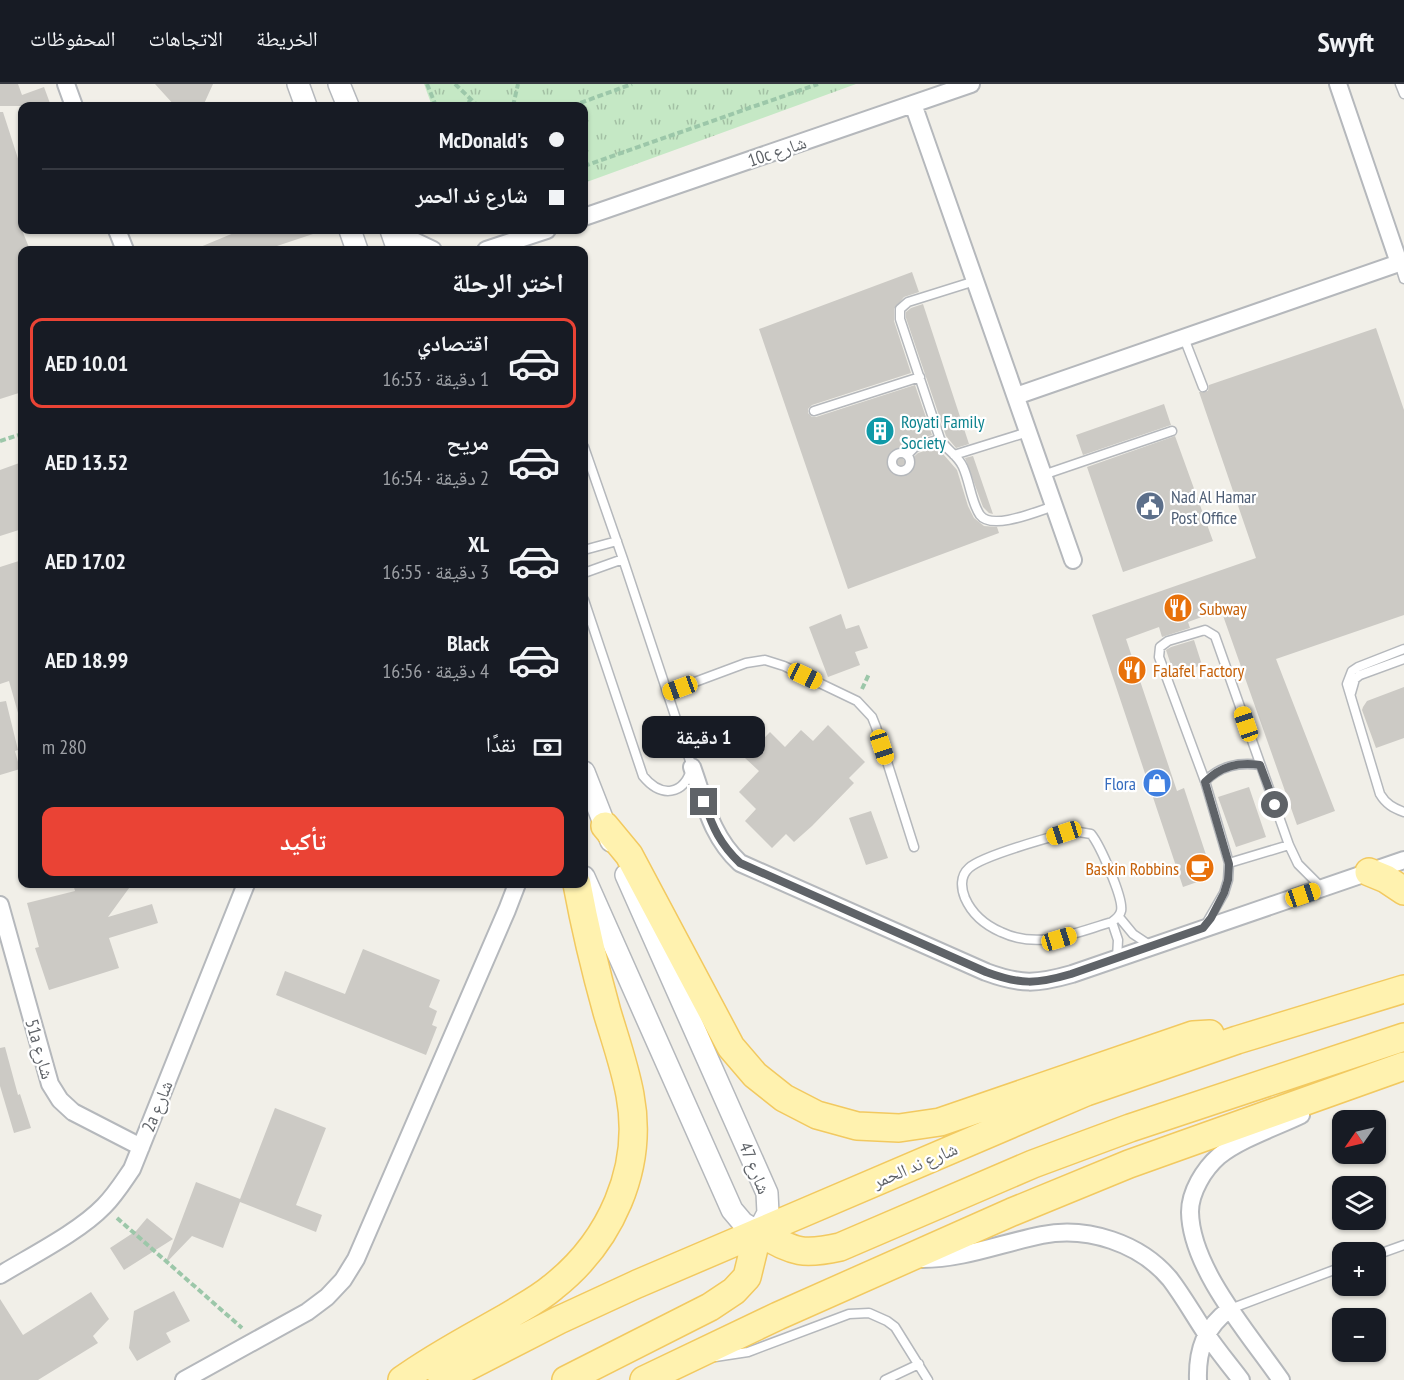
<!DOCTYPE html>
<html lang="ar">
<head>
<meta charset="utf-8">
<style>
	:root { --surface:#171b24; --page:#242831; --text:#f1f3f6; --muted:#9ea1a6; --line:#363941; --accent:#ea4335 }
	body { margin:0; font-family:"PT Sans Narrow","Noto Naskh Arabic",sans-serif; background:var(--page); color:var(--text); direction:rtl; height:100vh; display:flex; flex-direction:column; font-size:22px; white-space:nowrap }
	* { box-sizing:border-box; margin:0 }
	p { font-size:20px; color:var(--muted) }
	.icon { flex:none; width:33px; height:33px; fill:none; stroke:currentColor; stroke-width:2; stroke-linecap:round; stroke-linejoin:round }
	.map { position:relative; flex:1; overflow:hidden; direction:ltr }
	.panel { position:absolute; left:18px; top:162px; width:570px; height:642px; display:flex; flex-direction:column; background:var(--surface); border-radius:12px; box-shadow:0 2px 4px #0004; direction:rtl }
	.panel>* { flex:none }
	.hud { position:absolute; left:18px; top:18px; width:570px; height:132px; border-radius:12px; box-shadow:0 2px 4px #0004; direction:rtl; display:grid; align-content:center; height:132px; padding:0 24px; background:var(--surface) }
	.needle { width:39px; rotate:236deg }
	.tools { position:absolute; left:1332px; top:1026px; display:grid; gap:12px }
	.tools a { display:grid; place-items:center; width:54px; height:54px; border-radius:12px; background:var(--surface); box-shadow:0 2px 4px #0004; font-size:30px }
	.end { position:absolute; width:27px; height:27px; margin:-14px; border:8px solid #5f6368; background:#fff; box-shadow:0 0 0 3px #fff }
	.from { border-radius:50% }
	.bubble { position:absolute; height:42px; border-radius:12px; background:var(--surface); box-shadow:0 2px 4px #0004; font-size:20px; font-weight:700; line-height:42px; text-align:center; direction:rtl }
	.car { position:absolute; width:18px; height:36px; margin:-18px -9px; border-radius:8px; box-shadow:0 0 4px 2px #0007; background:linear-gradient(#f5c518 24%,#345 0 40%,#f5c518 0 76%,#345 0 86%,#f5c518 0) }
	.hud b { display:flex; align-items:center; gap:21px; height:57px; font-size:22px }
	.hud b+b { border-top:2px solid var(--line) }
	.hud i { width:15px; height:15px; background:var(--text) }
	ul { padding:0; list-style:none }
	li { display:flex; align-items:center; gap:18px; height:90px; margin:0 12px 9px; padding:0 12px; border:3px solid transparent; border-radius:12px }
	li div { flex:1 }
	li b { display:block; font-size:22px }
	li em { font-style:normal; font-weight:700 }
	li.current { border-color:var(--accent) }
	li>.icon { width:54px; height:54px; stroke-width:1.5 }
	h2 { padding:0 24px; font-size:27px; line-height:72px }
	.pay { display:flex; align-items:center; gap:15px; height:66px; padding:0 24px; font-size:22px }
	.pay p { margin-inline-start:auto }
	.primary-button { display:flex; gap:12px; margin-top:auto; padding:12px 24px }
	.primary-button a { flex:1; height:69px; border-radius:12px; background:var(--accent); color:#fff; font-size:24px; font-weight:700; line-height:69px; text-align:center }
	header { display:flex; align-items:center; gap:36px; box-sizing:border-box; height:84px; padding:0 30px; background:var(--surface); border-bottom:2px solid var(--line) }
	header strong { font-size:28px }
	nav { display:flex; gap:33px; margin-inline-start:auto; font-size:21px }
	.map>svg:first-child { display:block }
	.park { fill:url(#park-tufts) }
	.building { fill:#cccac5 }
	.lines { fill:none; stroke-linecap:round; stroke-linejoin:round }
	.service-casing { stroke:#b5b8bc; stroke-width:11 }
	.minor-casing { stroke:#b5b8bc; stroke-width:20 }
	.tertiary-casing { stroke:#b5b8bc; stroke-width:24 }
	.primary-casing { stroke:#f2c960; stroke-width:30 }
	.path { stroke:#9cc7a9; stroke-width:4; stroke-dasharray:6 3; stroke-linecap:butt }
	.service { stroke:#fff; stroke-width:8 }
	.minor { stroke:#fff; stroke-width:16 }
	.tertiary { stroke:#fff; stroke-width:21 }
	.primary { stroke:#fff2af; stroke-width:27 }
	.route { stroke:#5f6368; stroke-width:8 }
	.labels { text-anchor:middle; dominant-baseline:central; stroke-width:4.5; stroke-linejoin:round; paint-order:stroke }
	.street-label { font-size:18px; fill:#5f6368; stroke:#fff }
	.culture-label { font-size:18px; fill:#0d838f; stroke:#fff; text-anchor:start }
	.service-label { font-size:18px; fill:#4e5e75; stroke:#fff; text-anchor:start }
	.food-label { font-size:18px; fill:#c56008; stroke:#fff; text-anchor:start }
	.shop-label { font-size:18px; fill:#366cbe; stroke:#fff; text-anchor:end }
</style>
</head>
<body>
<header>
<strong>Swyft</strong>
<nav><a>الخريطة</a><a>الاتجاهات</a><a>المحفوظات</a></nav>
</header>
<div class="map">
<svg width="1404" height="1296" viewBox="0 0 1404 1296">
	<defs>
		<pattern id="park-tufts" width="24" height="20" patternUnits="userSpaceOnUse" patternTransform="scale(1.5)"><rect width="24" height="20" fill="#c5e8c5"/><path d="M3 7l-1-3M5 7V3M7 7l1-3M15 17l-1-3M17 17v-4M19 17l1-3" fill="none" stroke="#a3c0a4"/></pattern>
	</defs>
	<rect width="100%" height="100%" fill="#f1efe8"/>
	<!-- park -->
	<path class="park" d="M424 0H856L584 99V22H432Z"/>
	<!-- building -->
	<path class="building" d="M0 0H18L22 11 44 3 51 22H0Z
		M155 0H213L203 22H175Z
		M0 28H3L22 87V146L30 166H22V308L0 315Z
		M241 146H319V148L265 166H193Z
		M912 188 919 208 904 213 894 225V237L911 289 812 321 808 325V329L812 333H816L915 301 932 351 911 358 902 367 901 373 905 377H909L918 369 937 363 957 386 968 422 974 434 984 442 997 443 999 449 848 505 759 245Z
		M923 220 969 360 956 364 946 352 906 234V228L911 224Z
		M1376 244 1404 326V531L1276 575 1335 727 1297 741 1221 526 1188 538 1190 544 1162 553 1159 543 1126 555 1177 707 1184 704 1209 780 1200 797 1183 803 1092 531 1256 474 1199 308 1208 307 1209 301Z
		M1164 320 1171 341 1083 371 1076 351Z
		M1175 352 1213 457 1123 488 1087 383Z
		M973 372 993 430 989 429 983 423 965 374Z
		M22 378V445L0 452V386Z
		M22 476V629H18L9 597 0 600V483Z
		M841 530 846 545 859 541 868 564 855 568 860 581 828 593 809 543Z
		M1194 556 1202 581 1174 590 1166 566 1171 563Z
		M1404 603V654L1376 664 1362 626 1363 623 1367 617Z
		M6 617 18 666 15 667 20 685 0 691V618Z
		M828 641 865 678 849 694 854 699 812 742 794 758 786 750 772 764 745 737 756 725 739 708 759 687 745 674 770 648 785 663 801 646 813 657Z
		M1249 703 1266 753 1236 763 1218 713Z
		M871 727 888 774 866 781 849 734Z
		M73 800H132L108 833 152 820 158 839 109 854 119 884 49 906 35 864 39 863 27 819 75 807Z
		M363 865 440 896 429 923 437 927 432 941 437 943 426 971 276 911 285 887 345 910Z
		M5 963 18 1011 20 1010 31 1044 14 1049 0 1002V964Z
		M275 1024 326 1044 296 1121 322 1131 316 1148 240 1118 223 1164 192 1152 165 1180 196 1098 240 1115Z
		M147 1134 173 1155 124 1186 110 1164 136 1147Z
		M174 1207 190 1237 166 1249 171 1258 137 1277 129 1264 134 1227Z
		M91 1208 109 1235 93 1252 98 1259 38 1296H0V1215L23 1251Z"/>
	<g class="lines">
		<!-- service casing -->
		<g class="service-casing">
			<path id="service" d="M1400 0 1404 10
				M1399 179 1404 195
				M975 197 908 218 900 225V235L940 355C946 366 958 371 963 383 970 398 971 418 980 431 992 447 1038 427 1054 422
				M1184 254 1203 303
				M814 327 920 293
				M584 363 623 475 692 683C684 712 661 714 643 692L584 516
				M892 378a9 9 0 1 1 18 0a9 9 0 1 1-18 0Z
				M907 371 915 363 940 355
				M954 371 1028 348
				M1043 391 1172 347
				M584 466 617 457
				M584 489 623 475
				M1404 565 1358 583 1352 587 1347 600 1380 710C1386 720 1393 724 1404 728
				M668 608 746 579 765 576 784 582 857 617 872 633 876 643 914 763
				M1351 609 1355 595 1360 591 1404 575
				M1205 697C1221 682 1238 678 1260 681
				M1073 747 1091 750C1100 761 1124 815 1121 827 1120 832 1116 835 1112 838 1074 849 1039 866 1001 848 985 841 972 830 965 814 961 804 960 792 969 784 983 771 1051 753 1073 747Z
				M1229 779 1289 761
				M1119 833 1133 850 1151 862
				M1112 838 1118 856 1117 874
				M1205 842 1224 809 1228 796 1229 779 1205 697 1159 573 1160 563 1168 557 1205 546 1215 552 1289 761 1298 780 1322 804
				M1376 1171 1404 1161
				M1230 1225 1342 1183
				M715 1273 748 1268 849 1230 869 1229 887 1237 895 1243 928 1296
				M885 1296 919 1280"/>
		</g>
		<!-- minor casing -->
		<g class="minor-casing">
			<path id="minor" d="M66 0 74 22
				M913 20 1073 476
				M584 133 971 0
				M117 146 125 166
				M402 146 412 156 433 166
				M486 166 547 146
				M1016 312 1399 179 1338 0
				M692 683C705 719 711 752 740 779L986 888C1021 901 1037 900 1072 890L1404 776
				M0 821 50 1000 60 1016 73 1028 141 1063
				M922 1175C963 1175 1002 1159 1042 1151 1087 1142 1140 1159 1170 1195 1183 1212 1193 1230 1205 1248 1216 1265 1229 1280 1241 1296
				M0 1191C31 1172 79 1148 104 1122 115 1111 123 1098 132 1085L246 800
				M184 1296 307 1228 327 1213 343 1196 356 1175 507 826 517 800
				M1198 1296C1197 1266 1205 1243 1230 1225
				M1281 1296C1250 1251 1191 1185 1190 1128 1190 1108 1204 1085 1219 1072 1240 1055 1276 1043 1301 1031"/>
		</g>
		<!-- tertiary casing -->
		<g class="tertiary-casing">
			<path id="tertiary" d="M298 0 306 22
				M339 0 348 22
				M350 146 357 166
				M391 146 398 166
				M584 688 611 757
				M584 793 732 1126 743 1139 758 1148 768 1129 767 1109 626 791"/>
		</g>
		<!-- primary casing -->
		<g class="primary-casing">
			<path id="primary" d="M605 742 629 771 731 963 755 991 784 1014 817 1031 857 1042 899 1044 940 1038 1193 951 1210 950
				M1369 788 1386 795 1404 807
				M402 1296C435 1272 472 1253 507 1233 523 1223 539 1215 553 1203 610 1158 644 1085 630 1011 625 983 615 955 607 928 595 885 585 843 577 800
				M442 1296 559 1236 637 1200 1086 1008 1237 956 1404 905
				M566 1296 710 1223 734 1207 747 1193 758 1148C794 1167 799 1172 840 1163L1033 1080 1130 1044 1404 953
				M644 1296 778 1232 1012 1128 1129 1080 1404 982"/>
		</g>
		<!-- path -->
		<path class="path" d="M427 0 436 22
			M455 0 478 22
			M468 22 470 15
			M513 22 518 0
			M572 22 632 0
			M584 82 818 0
			M0 357 22 350
			M862 605 869 590
			M117 1134 242 1244"/>
		<!-- service -->
		<use href="#service" class="service"/>
		<!-- minor -->
		<use href="#minor" class="minor"/>
		<!-- tertiary -->
		<use href="#tertiary" class="tertiary"/>
		<!-- primary -->
		<use href="#primary" class="primary"/>
	</g>
	<g class="lines">
		<!-- route -->
		<path class="route" d="M704 718C713 744 720 760 740 779L986 888C1021 901 1037 900 1071 890L1203 844 1211 834 1224 809 1228 796 1229 780 1205 698C1221 682 1238 678 1260 681L1275 721"/>
	</g>
	<!-- icons -->
	<defs>
		<g id="building-disc" transform="scale(1.5)"><circle r="9.5" fill="#0f9aa8" stroke="#fff"/><path d="M-4-6H4V6H1V3H-1V6H-4ZM-2.5-4.3h1.7v1.8h-1.7ZM.8-4.3h1.7v1.8H.8ZM-2.5-1h1.7V.8h-1.7ZM.8-1h1.7V.8H.8Z" fill="#fff"/></g>
		<g id="civic-disc" transform="scale(1.5)"><circle r="9.5" fill="#5c6f8a" stroke="#fff"/><path d="M-.6-6.5H3V-4.5H.6V-3L4-1V1h2V6H-6V1h2V-1L-.6-3ZM-1.2 2.5V6h2.4V2.5Z" fill="#fff"/></g>
		<g id="restaurant-disc" transform="scale(1.5)"><circle r="9.5" fill="#e8710a" stroke="#fff"/><path d="M-5-6h1v4h1v-4h1v4h1v-4h1v5L-1.5 .5V6h-2V.5L-5-1ZM5-6V6H3V1.5H1.5Q1.5-4 5-6Z" fill="#fff"/></g>
		<g id="shop-disc" transform="scale(1.5)"><circle r="9.5" fill="#3f7fe0" stroke="#fff"/><path d="M-5-2.5h2.3a2.7 3.5 0 0 1 5.4 0H5L5.5 6h-11ZM-1.5-2.5h3a1.5 2.3 0 0 0-3 0Z" fill="#fff"/></g>
		<g id="cafe-disc" transform="scale(1.5)"><circle r="9.5" fill="#e8710a" stroke="#fff"/><path d="M-5.5-4.5H6V0H3Q3 3.5 0 3.5H-2.5Q-5.5 3.5-5.5 0ZM3-3.2v2h1.7v-2ZM-6 4.5H4V6H-6Z" fill="#fff"/></g>
	</defs>
	<g fill-rule="evenodd">
		<use href="#building-disc" x="880" y="347"/>
		<use href="#civic-disc" x="1150" y="422"/>
		<use href="#restaurant-disc" x="1178" y="524"/>
		<use href="#restaurant-disc" x="1132" y="586"/>
		<use href="#shop-disc" x="1157" y="699"/>
		<use href="#cafe-disc" x="1200" y="784"/>
	</g>
	<g class="labels">
		<!-- street labels -->
		<g class="street-label">
			<text transform="translate(777 67) rotate(-19)">10c شارع</text>
			<text transform="translate(40 965) rotate(74)">51a شارع</text>
			<text transform="translate(157 1022) rotate(-68)">2a شارع</text>
			<text transform="translate(915 1081) rotate(-23)">شارع ند الحمر</text>
			<text transform="translate(755 1084) rotate(68)">شارع 47</text>
		</g>
		<!-- culture labels -->
		<g class="culture-label">
			<text x="901" y="337">Royati Family<tspan x="901" dy="21">Society</tspan></text>
		</g>
		<!-- service labels -->
		<g class="service-label">
			<text x="1171" y="412">Nad Al Hamar<tspan x="1171" dy="21">Post Office</tspan></text>
		</g>
		<!-- food labels -->
		<g class="food-label">
			<text x="1199" y="524">Subway</text>
			<text x="1153" y="586">Falafel Factory</text>
			<text x="1179" y="784" text-anchor="end">Baskin Robbins</text>
		</g>
		<!-- shop labels -->
		<g class="shop-label">
			<text x="1136" y="699">Flora</text>
		</g>
	</g>
</svg>
<div class="tools">
<a><svg class="needle" viewBox="-14 -14 28 28"><path d="M0-13l5 13h-10z" fill="#e53935"/><path d="M0 13l5-13h-10z" fill="#9ea1a6"/></svg></a>
<a><svg class="icon" aria-label="layers" viewBox="0 0 24 24"><path d="M12 4l9 5-9 5-9-5zM3 14l9 5 9-5"/></svg></a>
<a>+</a>
<a>−</a>
</div>
<i class="end from" style="left:1275px;top:721px"></i>
<i class="end" style="left:704px;top:718px"></i>
<div class="bubble" style="left:642px;top:632px;width:123px">1 دقيقة</div>
<i class="car" style="left:805px;top:592px;rotate:115deg"></i>
<i class="car" style="left:680px;top:604px;rotate:250deg"></i>
<i class="car" style="left:1246px;top:640px;rotate:341deg"></i>
<i class="car" style="left:882px;top:663px;rotate:162deg"></i>
<i class="car" style="left:1064px;top:749px;rotate:252deg"></i>
<i class="car" style="left:1303px;top:811px;rotate:71deg"></i>
<i class="car" style="left:1059px;top:855px;rotate:73deg"></i>
<div class="hud">
<b><i class="from"></i>McDonald's</b>
<b><i></i>شارع ند الحمر</b>
</div>
<section class="panel">
<h2>اختر الرحلة</h2>
<ul>
<li class="current"><svg class="icon" aria-label="car" viewBox="0 0 24 24"><path d="M5 17H2v-5l4-1 3-4h7l3 4 3 1v5h-3M9 17h6M6 11h13"/><circle cx="7" cy="17" r="2"/><circle cx="17" cy="17" r="2"/></svg><div><b>اقتصادي</b><p>1 دقيقة · 16:53</p></div><em>AED 10.01</em></li>
<li><svg class="icon" aria-label="car" viewBox="0 0 24 24"><path d="M5 17H2v-5l4-1 3-4h7l3 4 3 1v5h-3M9 17h6M6 11h13"/><circle cx="7" cy="17" r="2"/><circle cx="17" cy="17" r="2"/></svg><div><b>مريح</b><p>2 دقيقة · 16:54</p></div><em>AED 13.52</em></li>
<li><svg class="icon" aria-label="car" viewBox="0 0 24 24"><path d="M5 17H2v-5l4-1 3-4h7l3 4 3 1v5h-3M9 17h6M6 11h13"/><circle cx="7" cy="17" r="2"/><circle cx="17" cy="17" r="2"/></svg><div><b>XL</b><p>3 دقيقة · 16:55</p></div><em>AED 17.02</em></li>
<li><svg class="icon" aria-label="car" viewBox="0 0 24 24"><path d="M5 17H2v-5l4-1 3-4h7l3 4 3 1v5h-3M9 17h6M6 11h13"/><circle cx="7" cy="17" r="2"/><circle cx="17" cy="17" r="2"/></svg><div><b>Black</b><p>4 دقيقة · 16:56</p></div><em>AED 18.99</em></li>
</ul>
<div class="pay"><svg class="icon" aria-label="cash" viewBox="0 0 24 24"><path d="M3 7h18v10H3z"/><circle cx="12" cy="12" r="2"/></svg>نقدًا<p>280 m</p></div>
<div class="primary-button"><a>تأكيد</a></div>
</section>
</div>
</body>
</html>
